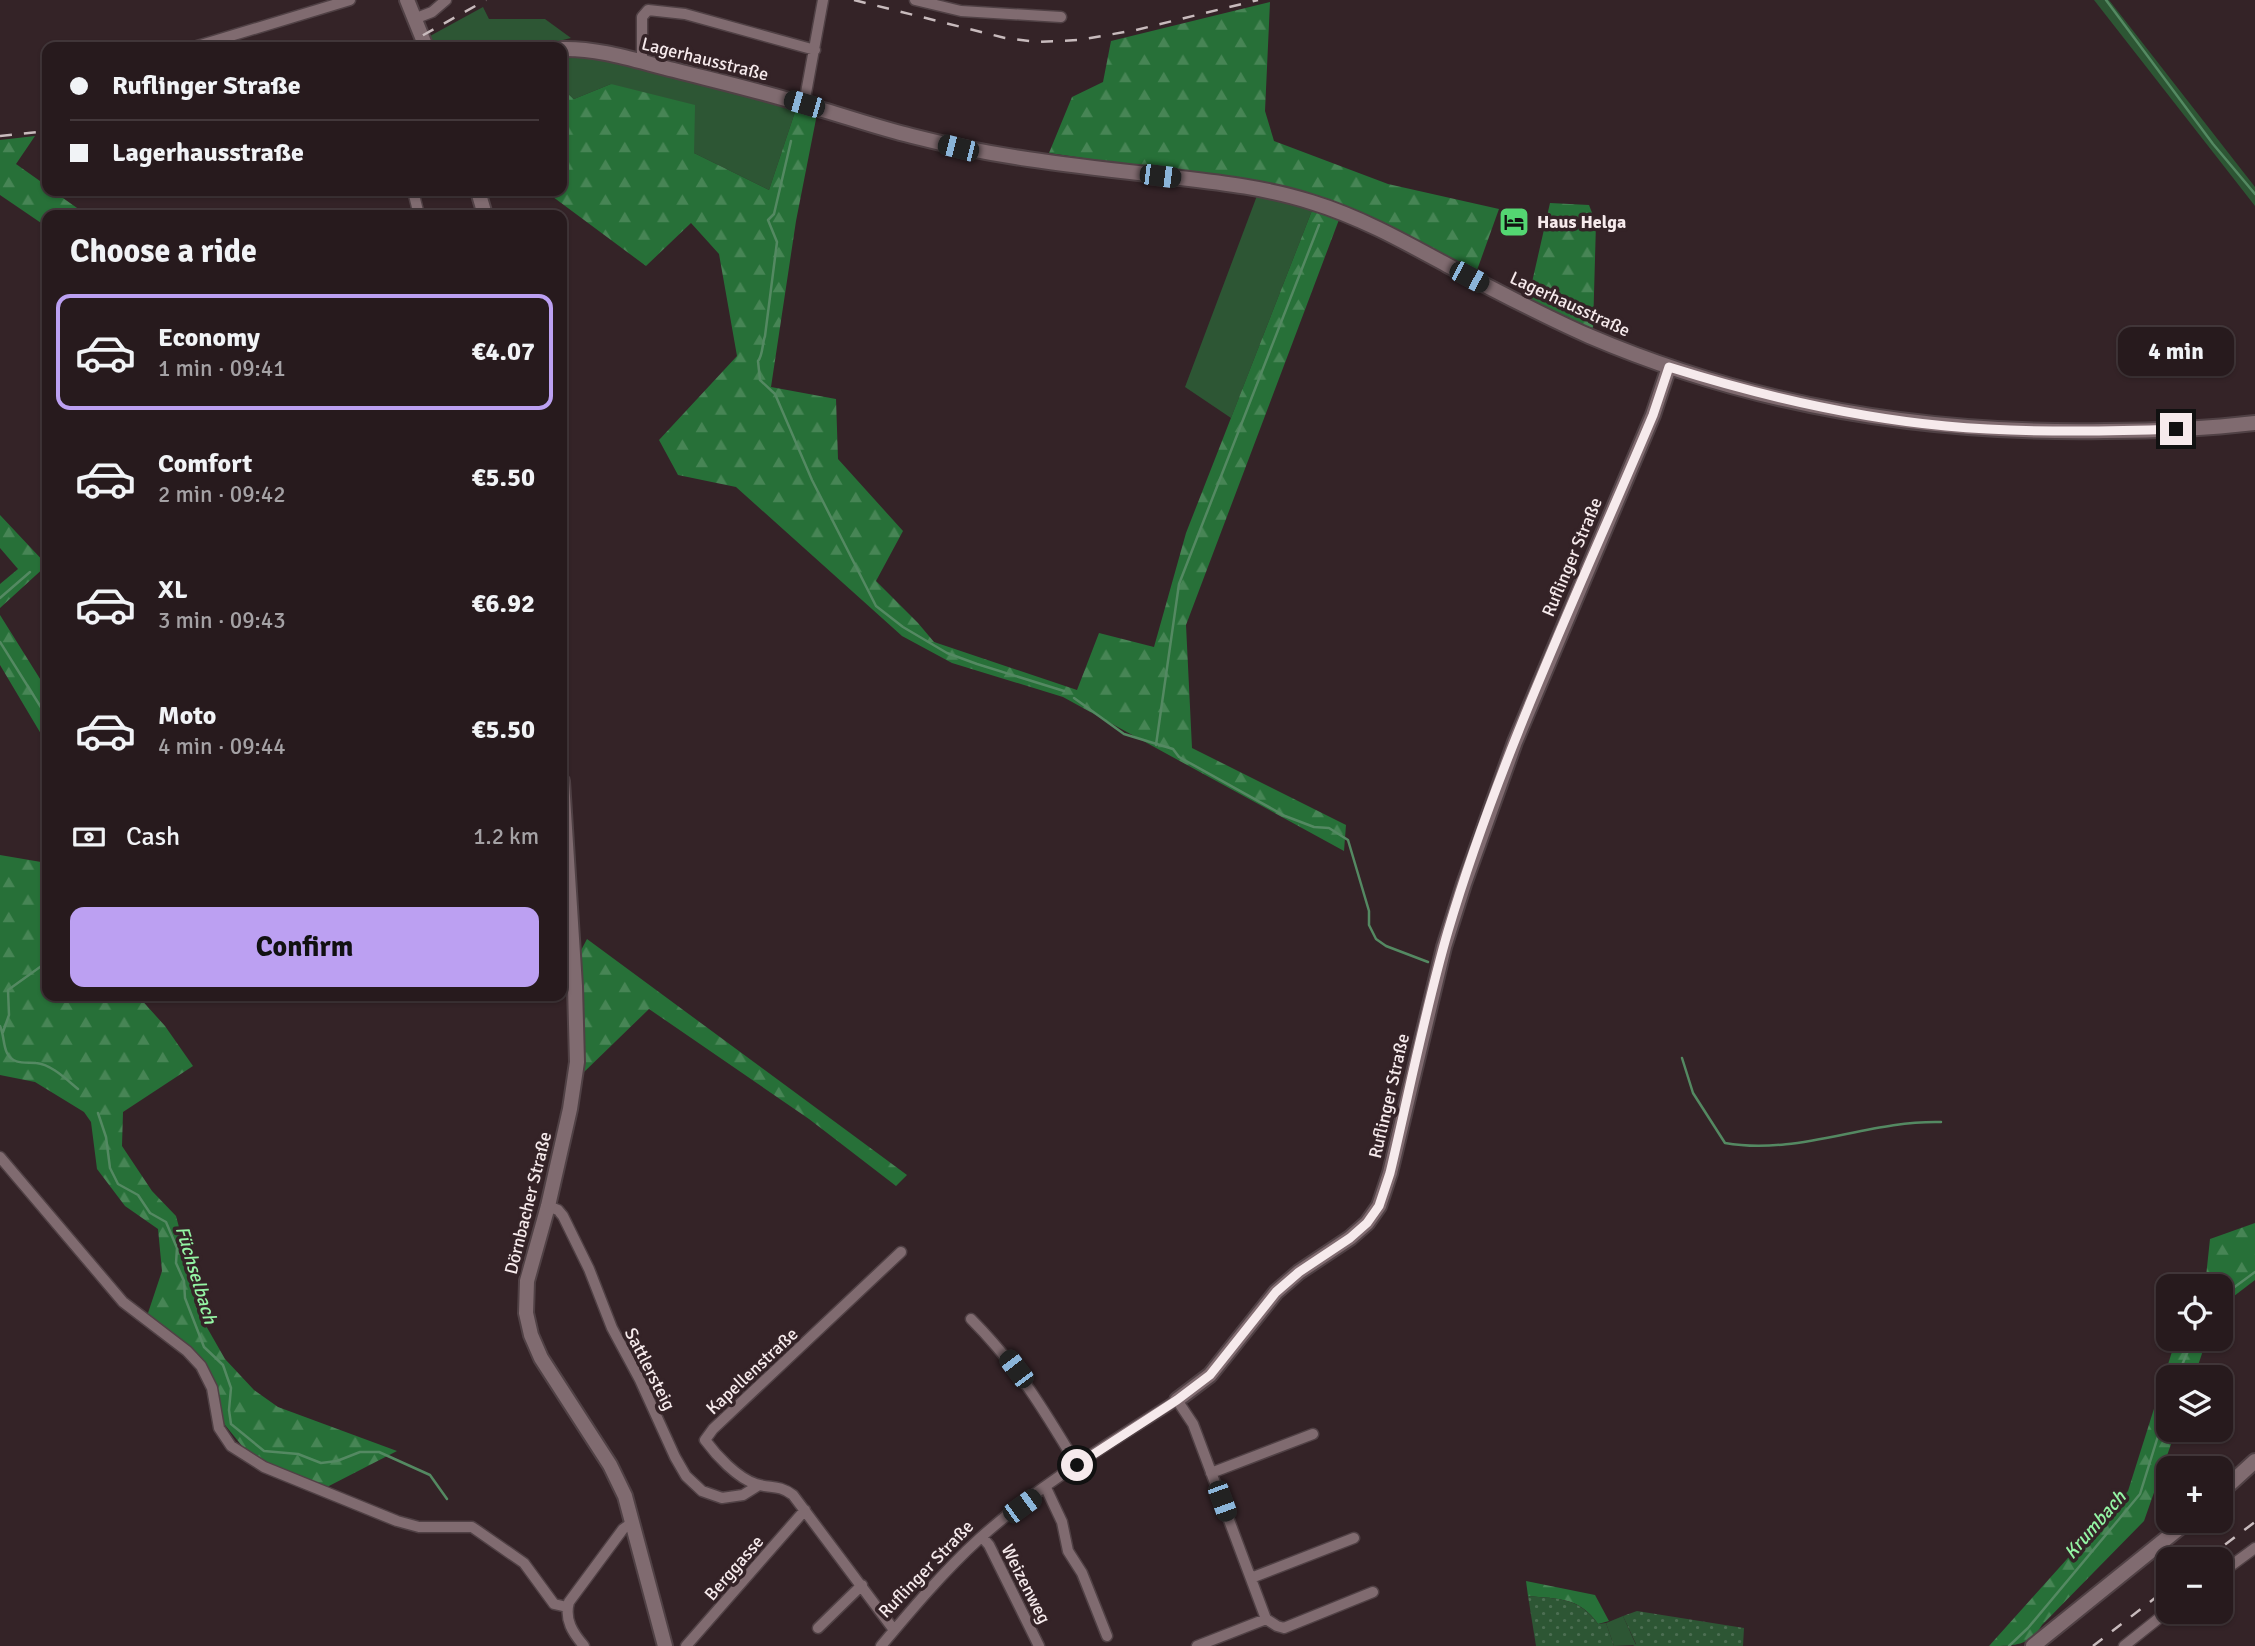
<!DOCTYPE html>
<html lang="en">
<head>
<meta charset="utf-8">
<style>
	:root { --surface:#271a1d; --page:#2f2326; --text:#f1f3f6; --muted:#a4a1a4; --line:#43383b; --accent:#bca0f2 }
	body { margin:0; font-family:Signika,sans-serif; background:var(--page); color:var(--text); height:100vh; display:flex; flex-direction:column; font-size:26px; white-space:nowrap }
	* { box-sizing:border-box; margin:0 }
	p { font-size:23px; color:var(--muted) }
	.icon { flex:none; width:38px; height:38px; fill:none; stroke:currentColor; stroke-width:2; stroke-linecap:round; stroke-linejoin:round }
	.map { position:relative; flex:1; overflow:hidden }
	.sheet { position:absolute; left:42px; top:210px; width:525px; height:791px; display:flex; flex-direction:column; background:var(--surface); border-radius:14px; box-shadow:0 2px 5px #0004,0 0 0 2px var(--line) }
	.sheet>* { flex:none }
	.top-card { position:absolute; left:42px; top:42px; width:525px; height:154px; border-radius:14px; box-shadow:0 2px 5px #0004,0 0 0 2px var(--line); display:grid; align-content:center; height:154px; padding:0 28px; background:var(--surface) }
	.buttons { position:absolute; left:2156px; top:1274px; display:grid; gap:14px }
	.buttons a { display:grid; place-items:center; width:77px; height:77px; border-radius:14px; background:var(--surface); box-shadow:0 2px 5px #0004,0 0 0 2px var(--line); font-size:35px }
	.end { position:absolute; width:32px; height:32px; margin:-16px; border:9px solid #f6eaec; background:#111; box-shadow:0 0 0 4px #111 }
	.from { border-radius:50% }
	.bubble { position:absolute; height:49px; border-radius:14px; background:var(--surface); box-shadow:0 2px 5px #0004,0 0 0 2px var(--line); font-size:23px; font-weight:700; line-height:49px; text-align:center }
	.car { position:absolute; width:21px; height:42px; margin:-21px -10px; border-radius:9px; box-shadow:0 0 5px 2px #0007; background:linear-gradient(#222 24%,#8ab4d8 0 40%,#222 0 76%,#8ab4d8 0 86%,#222 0) }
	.top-card b { display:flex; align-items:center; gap:24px; height:66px; font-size:26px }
	.top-card b+b { border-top:2px solid var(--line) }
	.top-card i { width:18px; height:18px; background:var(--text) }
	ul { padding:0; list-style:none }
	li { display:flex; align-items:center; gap:21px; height:116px; margin:0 14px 10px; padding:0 14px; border:4px solid transparent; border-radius:14px }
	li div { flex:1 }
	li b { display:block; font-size:26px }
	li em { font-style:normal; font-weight:700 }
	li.on { border-color:var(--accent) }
	li>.icon { width:63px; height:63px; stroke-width:1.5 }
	h2 { padding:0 28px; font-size:32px; line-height:84px }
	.pay { display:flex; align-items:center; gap:18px; height:77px; padding:0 28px; font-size:26px }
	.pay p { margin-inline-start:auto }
	.action { display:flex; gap:14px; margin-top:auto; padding:14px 28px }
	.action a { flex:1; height:80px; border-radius:14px; background:var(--accent); color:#111; font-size:28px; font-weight:700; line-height:80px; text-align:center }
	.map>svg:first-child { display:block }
	.grass { fill:#2d5634 }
	.forest { fill:url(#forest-firs) }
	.park { fill:url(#park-dots) }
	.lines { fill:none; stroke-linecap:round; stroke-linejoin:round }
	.stream { stroke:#548962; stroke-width:2.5 }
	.street-casing { stroke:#504145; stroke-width:13 }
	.secondary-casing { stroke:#504145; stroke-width:18 }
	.street { stroke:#806b70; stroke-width:10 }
	.secondary { stroke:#806b70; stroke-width:14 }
	.rail { stroke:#c8bbbd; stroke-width:2.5; stroke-dasharray:12 12; stroke-linecap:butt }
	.route { stroke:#f6eaec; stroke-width:9 }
	.labels { text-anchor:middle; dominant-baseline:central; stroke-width:7; stroke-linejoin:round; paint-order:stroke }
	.street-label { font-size:18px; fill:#f6eaec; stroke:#342327 }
	.poi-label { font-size:18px; font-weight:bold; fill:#f6eaec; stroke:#342327; text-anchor:start }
	.water-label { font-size:19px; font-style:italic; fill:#94f5a4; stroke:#342327 }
</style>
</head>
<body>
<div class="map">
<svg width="2255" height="1646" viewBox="0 0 2255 1646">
	<defs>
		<pattern id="forest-firs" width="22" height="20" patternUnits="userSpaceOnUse" patternTransform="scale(1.75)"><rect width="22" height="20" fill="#277038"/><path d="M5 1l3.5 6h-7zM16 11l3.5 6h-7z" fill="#478555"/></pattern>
		<pattern id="park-dots" width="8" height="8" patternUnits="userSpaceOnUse" patternTransform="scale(1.75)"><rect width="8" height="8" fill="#2d5634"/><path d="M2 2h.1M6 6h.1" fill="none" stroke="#4c6e52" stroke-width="1.8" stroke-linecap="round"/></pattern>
	</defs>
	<rect width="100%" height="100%" fill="#342327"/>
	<!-- grass -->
	<path class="grass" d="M2094 0H2109L2255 187V206Z
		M483 7 489 19H545L571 38 534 47H436L430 36Z
		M562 55C641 61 720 86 796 109L769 190 694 153 611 84 574 99 562 89Z
		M1258 193 1313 208 1231 418 1185 387Z
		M1623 1616 1636 1645 1614 1646 1606 1623Z"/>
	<!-- forest -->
	<path class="forest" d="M1270 2 1265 111 1274 141 1388 184 1499 209 1476 273 1253 183 1049 153 1072 97 1103 82 1111 41Z
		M611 84 695 105 694 153 769 190 796 109 817 114 796 221 771 387 836 399 838 459 903 531 876 581 918 623 934 642 1077 690 1099 633 1154 647 1186 533 1313 208 1340 217 1186 625 1192 748 1346 825 1344 851 1063 697 952 663 902 636 736 487 678 475 659 440 737 356 719 254 691 223 646 266 545 191H562V89L574 99Z
		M35 136 16 164 47 186V191H53L87 215H47V227L0 195V140Z
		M1550 203 1589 205 1596 223 1593 329 1528 300Z
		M0 515 47 565 0 608V584L18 569 0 548Z
		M0 615 47 690V744L0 665Z
		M0 855 47 863V996H138L165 1026 193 1066 123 1112 122 1146 152 1191 176 1216 205 1324 225 1359 254 1390 278 1407 397 1451 327 1487 251 1457 225 1425 208 1388 187 1355 145 1322 162 1271 158 1229 125 1206 97 1169 91 1122 84 1112 35 1082 0 1075Z
		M587 939 907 1175 896 1186 809 1119 649 1009 582 1074 578 956Z
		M2255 1223V1280L2221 1306V1286H2205L2210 1239Z
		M2176 1339H2207L2194 1377H2168V1430H2176L2144 1521 2042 1625C2029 1646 2015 1646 1989 1646L2128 1491Z
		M1526 1581 1595 1595 1609 1621 1598 1624C1580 1597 1558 1599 1528 1596Z"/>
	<!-- park -->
	<path class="park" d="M1528 1596C1558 1599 1579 1597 1598 1624L1606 1623 1614 1646H1536Z
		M1637 1611 1744 1628 1743 1646H1633L1636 1644 1623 1616Z"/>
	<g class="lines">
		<!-- stream -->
		<path class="stream" d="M2106 0 2213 144 2255 194
			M791 141 774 214 768 220 777 242 765 336C762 344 763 355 758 361L760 380 775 394 812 480 876 606 903 627 947 653 977 664 1064 691
			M0 598 30 572
			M0 642 47 717
			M1074 698 1124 734 1173 749 1179 757 1285 816 1314 827 1329 828 1348 840 1369 911V925L1376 939 1386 946 1428 962
			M1156 745 1179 584 1319 225
			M0 1026C4 1034 3 1045 7 1053 13 1065 25 1062 36 1063 51 1064 67 1080 78 1089
			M3 1032 9 1015 8 990 47 962
			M1682 1058 1693 1093 1725 1143C1798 1156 1868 1120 1941 1122
			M98 1113 106 1137 110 1168 118 1184 138 1195 150 1213 166 1222 177 1248 176 1263 184 1281 185 1298 204 1347 223 1365 231 1388 229 1410 231 1424 264 1451 298 1454 321 1463 337 1461 360 1452H379L430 1475 447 1499
			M2221 1297 2255 1272
			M2177 1377 2193 1339
			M2009 1646 2028 1628 2140 1494 2168 1404"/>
		<!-- street casing -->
		<g class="street-casing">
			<path id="street" d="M915 0 961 11 1061 17
				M414 19 432 12 446 0
				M194 47 350 0
				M642 62V17L648 10 685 14 815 50
				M804 104 823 0
				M413 191 419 215
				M0 1157 123 1302 187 1351 201 1366 212 1388 219 1428 231 1446 264 1467 397 1521 419 1527H472L524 1563 554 1604 567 1607
				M548 1206 558 1210 563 1216 589 1269 612 1328 640 1380 675 1457 686 1476 702 1491 722 1498 743 1495 759 1485
				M971 1319C1017 1365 1044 1410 1077 1465
				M1211 1473 1313 1434
				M1046 1488 1062 1522 1068 1551 1082 1573 1107 1636
				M982 1537 989 1545 1039 1646
				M2221 1573 2255 1548
				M1251 1578 1354 1538
				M818 1628 862 1585
				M894 1630 793 1495C778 1484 771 1489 756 1484 737 1478 716 1455 705 1440L713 1429 901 1252
				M584 1646C573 1633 564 1620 569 1602L623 1529 633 1522
				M686 1646 805 1510
				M881 1646C912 1609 944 1571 979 1539 1039 1485 1110 1443 1177 1400L1193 1424 1266 1619 1277 1626 1284 1628 1373 1592
				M1197 1646 1266 1619
				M2124 1646 2168 1611"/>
		</g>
		<!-- secondary casing -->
		<g class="secondary-casing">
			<path id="secondary" d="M407 0 426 47
				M562 49C600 48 637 61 674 70 717 81 760 91 802 104 839 114 875 127 912 136 989 156 1067 165 1147 174 1202 181 1258 185 1311 202 1360 217 1403 241 1447 265 1494 290 1541 315 1589 336 1752 406 1929 434 2105 431 2155 431 2205 429 2255 423
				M478 191 485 215
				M562 781 575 986 577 1062 570 1109 548 1206 527 1281 526 1313 531 1335 541 1358 610 1465 625 1496 665 1646
				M1177 1400 1210 1375 1276 1292 1299 1272 1350 1238 1367 1223 1379 1206 1390 1173 1444 947 1464 884 1515 742 1653 415 1669 367
				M2221 1492 2255 1461
				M2033 1646 2188 1521"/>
		</g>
		<!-- street -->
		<use href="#street" class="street"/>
		<!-- secondary -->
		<use href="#secondary" class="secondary"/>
		<!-- rail -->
		<path class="rail" d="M854 0 1005 38 1038 42 1079 40 1136 30 1258 0
			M402 47 486 0
			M0 136 47 131
			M2206 1559 2255 1522
			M2093 1646 2168 1588"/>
	</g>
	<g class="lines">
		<!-- route -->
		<path class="route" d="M1077 1465 1177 1400 1210 1375 1276 1292 1299 1272 1350 1238 1367 1223 1379 1206 1390 1173C1409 1093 1425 1010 1448 931 1500 755 1582 584 1653 415L1669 367C1758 395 1852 417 1946 426 2022 433 2099 432 2176 429"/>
	</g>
	<!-- icons -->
	<defs>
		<g id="hotel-square" transform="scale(1.575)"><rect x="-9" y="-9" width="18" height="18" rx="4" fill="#54d672" stroke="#342327"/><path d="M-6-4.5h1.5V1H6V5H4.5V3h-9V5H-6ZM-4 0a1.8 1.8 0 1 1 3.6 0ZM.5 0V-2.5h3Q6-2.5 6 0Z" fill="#111"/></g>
	</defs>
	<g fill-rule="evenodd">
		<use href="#hotel-square" x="1514" y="222"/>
	</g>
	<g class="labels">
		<!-- street labels -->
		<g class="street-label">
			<text transform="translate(705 59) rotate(14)">Lagerhausstraße</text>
			<text transform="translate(1570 304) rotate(25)">Lagerhausstraße</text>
			<text transform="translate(1572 557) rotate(-67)">Ruflinger Straße</text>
			<text transform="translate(1389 1096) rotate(-77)">Ruflinger Straße</text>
			<text transform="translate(528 1203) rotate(-76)">Dörnbacher Straße</text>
			<text transform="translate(650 1369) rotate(63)">Sattlersteig</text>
			<text transform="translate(752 1371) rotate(-43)">Kapellenstraße</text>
			<text transform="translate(734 1568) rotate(-49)">Berggasse</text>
			<text transform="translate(926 1569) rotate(-46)">Ruflinger Straße</text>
			<text transform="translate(1026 1584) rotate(63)">Weizenweg</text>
		</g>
		<!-- poi labels -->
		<g class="poi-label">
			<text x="1537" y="222">Haus Helga</text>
		</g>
		<!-- water labels -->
		<g class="water-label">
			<text transform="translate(196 1275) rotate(73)">Füchselbach</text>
			<text transform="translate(2095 1525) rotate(-49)">Krumbach</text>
		</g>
	</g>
</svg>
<div class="buttons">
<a><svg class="icon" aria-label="locate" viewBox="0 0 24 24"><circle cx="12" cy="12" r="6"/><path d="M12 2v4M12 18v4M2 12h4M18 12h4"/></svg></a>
<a><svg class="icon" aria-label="layers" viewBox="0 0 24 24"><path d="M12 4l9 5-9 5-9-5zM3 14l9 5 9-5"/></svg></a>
<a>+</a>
<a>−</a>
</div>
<i class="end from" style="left:1077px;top:1465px"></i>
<i class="end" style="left:2176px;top:429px"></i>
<div class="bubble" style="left:2118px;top:327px;width:116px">4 min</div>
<i class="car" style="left:804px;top:104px;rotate:286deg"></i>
<i class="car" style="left:958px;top:148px;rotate:284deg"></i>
<i class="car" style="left:1160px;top:176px;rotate:97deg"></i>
<i class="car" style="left:1469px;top:277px;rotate:118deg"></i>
<i class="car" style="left:1016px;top:1369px;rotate:323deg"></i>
<i class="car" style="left:1222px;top:1501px;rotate:160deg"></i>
<i class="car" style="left:1022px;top:1506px;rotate:54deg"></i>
<div class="top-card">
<b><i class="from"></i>Ruflinger Straße</b>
<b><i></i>Lagerhausstraße</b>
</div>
<section class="sheet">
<h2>Choose a ride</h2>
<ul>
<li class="on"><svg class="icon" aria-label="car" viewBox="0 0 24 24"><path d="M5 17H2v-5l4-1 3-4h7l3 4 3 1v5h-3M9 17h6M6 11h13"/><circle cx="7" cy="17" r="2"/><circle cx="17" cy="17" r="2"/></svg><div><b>Economy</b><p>1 min · 09:41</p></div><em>€4.07</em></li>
<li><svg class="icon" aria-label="car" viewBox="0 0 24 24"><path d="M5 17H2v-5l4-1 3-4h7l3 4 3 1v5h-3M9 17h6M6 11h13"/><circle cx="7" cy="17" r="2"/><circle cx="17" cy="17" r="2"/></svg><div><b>Comfort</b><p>2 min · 09:42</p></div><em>€5.50</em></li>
<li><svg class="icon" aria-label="car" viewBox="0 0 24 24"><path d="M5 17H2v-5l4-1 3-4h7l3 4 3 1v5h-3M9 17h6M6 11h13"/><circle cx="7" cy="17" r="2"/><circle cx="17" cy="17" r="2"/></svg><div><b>XL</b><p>3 min · 09:43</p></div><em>€6.92</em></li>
<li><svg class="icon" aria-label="car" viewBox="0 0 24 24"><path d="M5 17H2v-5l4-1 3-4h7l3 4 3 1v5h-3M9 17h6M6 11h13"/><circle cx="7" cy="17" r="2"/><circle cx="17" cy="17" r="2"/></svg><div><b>Moto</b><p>4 min · 09:44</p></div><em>€5.50</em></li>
</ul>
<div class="pay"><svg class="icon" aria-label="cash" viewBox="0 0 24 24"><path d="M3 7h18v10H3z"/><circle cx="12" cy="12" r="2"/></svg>Cash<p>1.2 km</p></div>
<div class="action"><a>Confirm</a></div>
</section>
</div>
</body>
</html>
